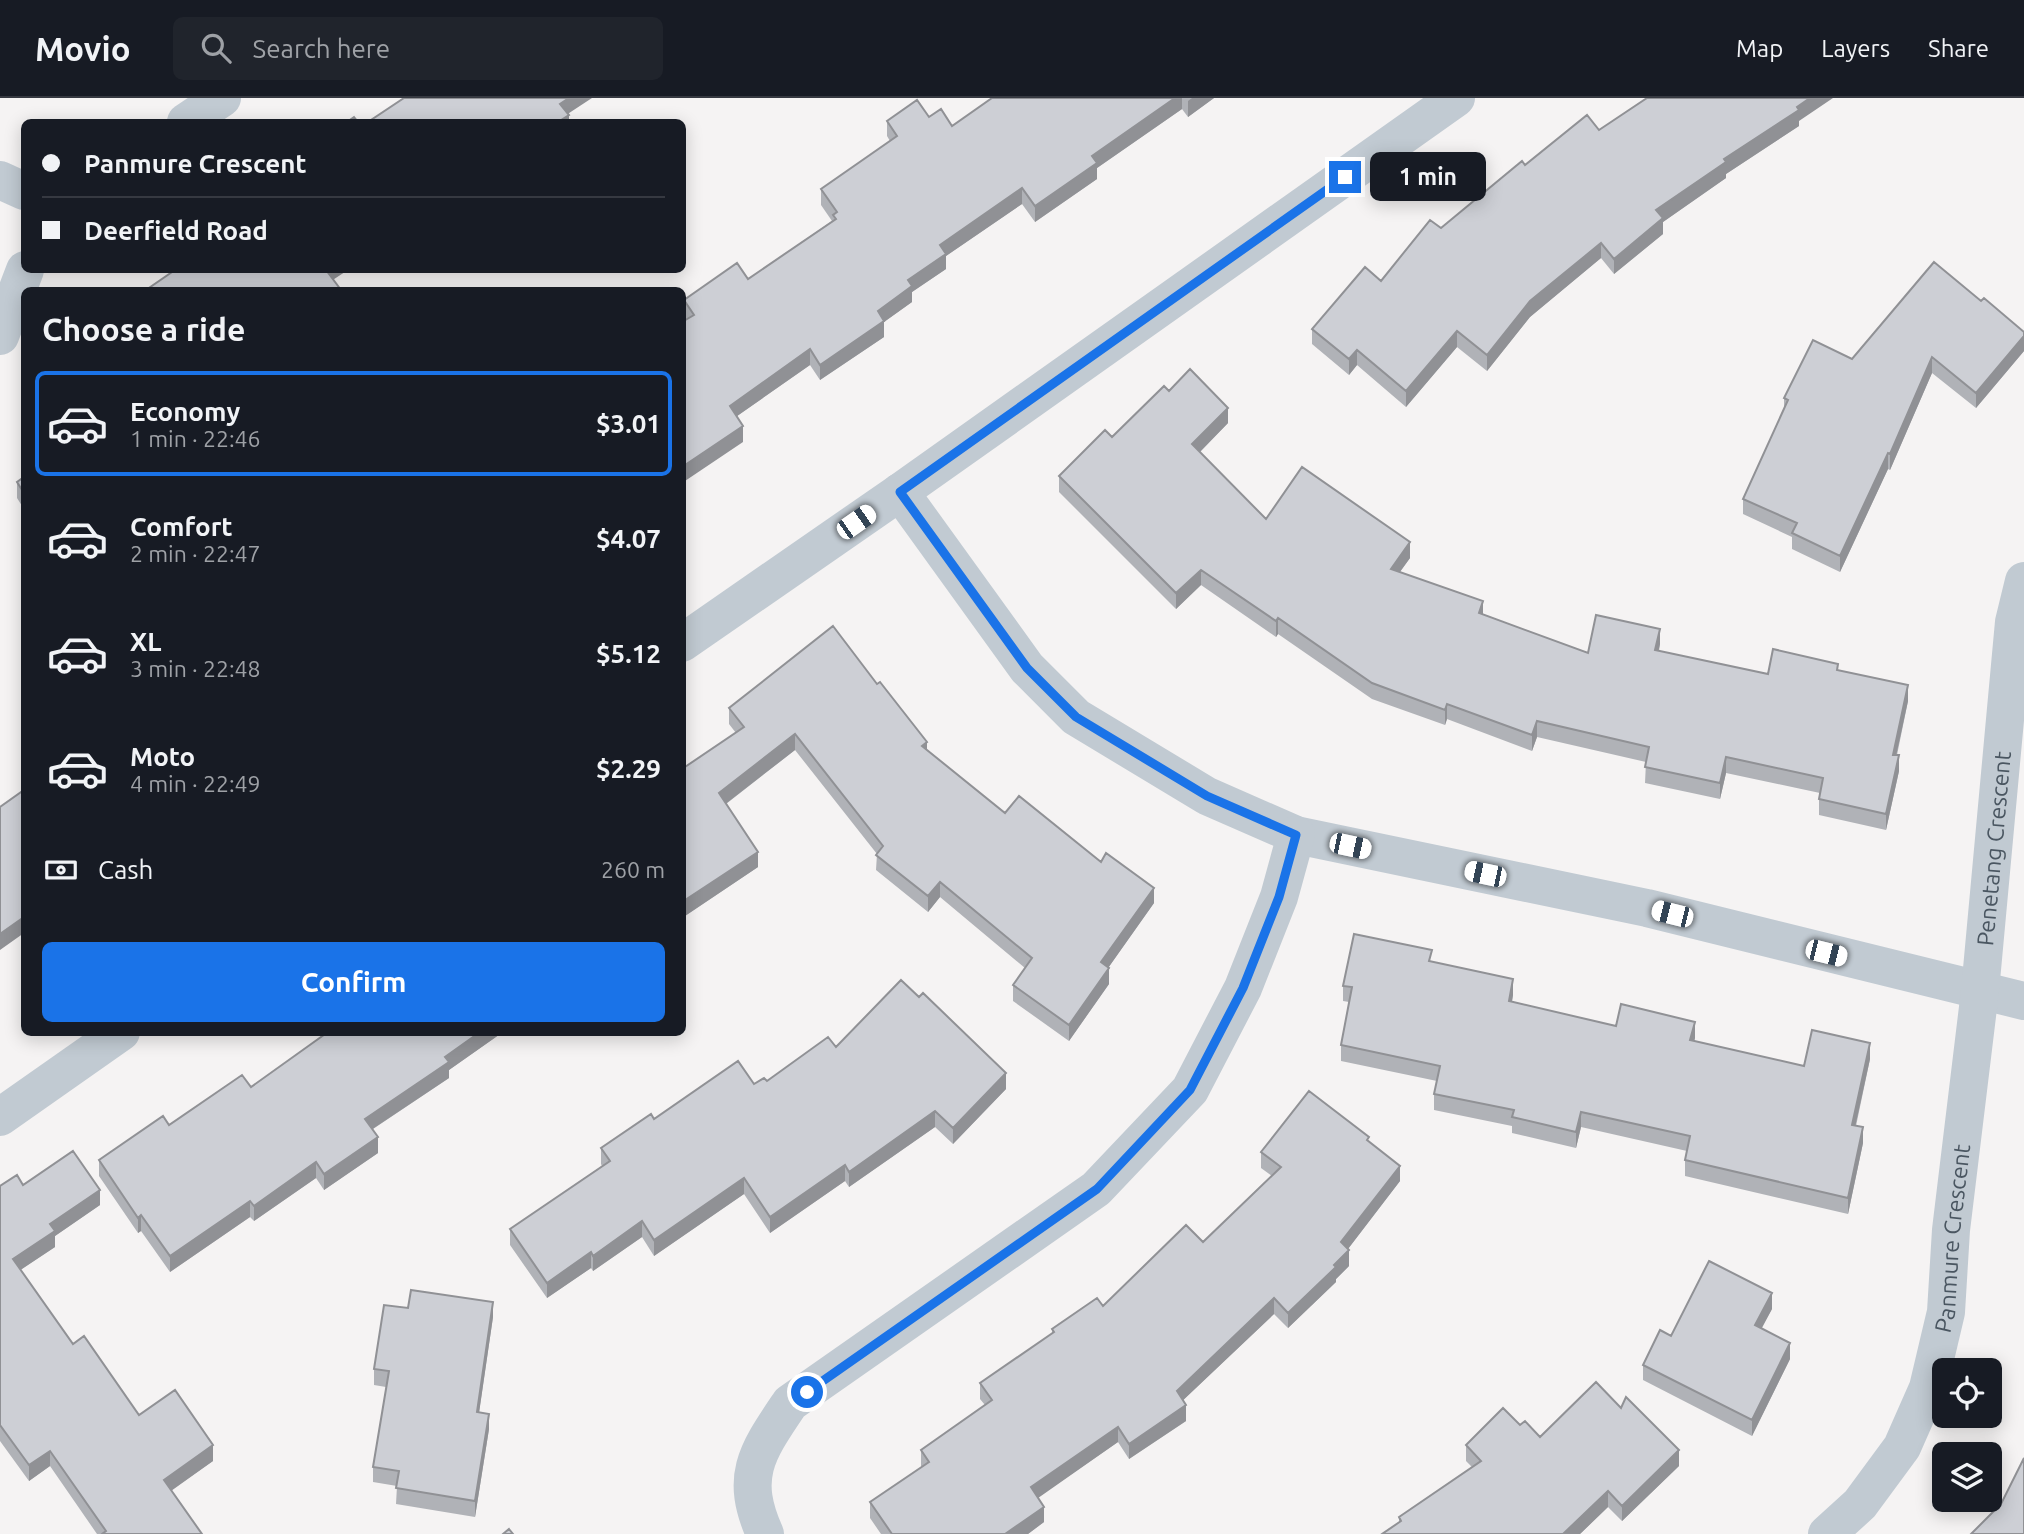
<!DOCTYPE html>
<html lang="en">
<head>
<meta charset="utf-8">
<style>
	:root { --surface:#171b24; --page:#20242c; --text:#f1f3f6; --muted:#9ea1a6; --line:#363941; --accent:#1a73e8 }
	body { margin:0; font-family:Ubuntu,sans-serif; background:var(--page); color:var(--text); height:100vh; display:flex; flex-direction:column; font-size:26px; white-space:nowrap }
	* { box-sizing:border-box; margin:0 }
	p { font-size:23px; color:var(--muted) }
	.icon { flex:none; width:38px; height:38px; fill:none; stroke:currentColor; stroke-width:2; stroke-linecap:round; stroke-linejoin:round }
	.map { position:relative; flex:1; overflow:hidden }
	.sheet { position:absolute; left:21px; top:189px; width:665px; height:749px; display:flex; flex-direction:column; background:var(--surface); border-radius:10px; box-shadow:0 4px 18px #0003 }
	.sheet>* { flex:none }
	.guide { position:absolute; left:21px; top:21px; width:665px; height:154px; border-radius:10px; box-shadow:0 4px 18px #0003; display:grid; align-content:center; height:154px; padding:0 21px; background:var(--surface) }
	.tools { position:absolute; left:1932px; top:1260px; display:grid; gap:14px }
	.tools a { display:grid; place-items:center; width:70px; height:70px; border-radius:10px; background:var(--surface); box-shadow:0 4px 18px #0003; font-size:35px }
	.end { position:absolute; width:32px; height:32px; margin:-16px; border:9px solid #1a73e8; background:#fff; box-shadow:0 0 0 4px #fff }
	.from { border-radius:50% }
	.bubble { position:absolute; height:49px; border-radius:10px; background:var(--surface); box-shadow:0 4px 18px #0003; font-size:23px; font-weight:700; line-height:49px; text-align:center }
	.car { position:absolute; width:21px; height:42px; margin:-21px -10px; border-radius:9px; box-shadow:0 0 5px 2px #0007; background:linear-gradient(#fff 24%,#345 0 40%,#fff 0 76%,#345 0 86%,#fff 0) }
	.guide b { display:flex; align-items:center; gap:24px; height:66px; font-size:26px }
	.guide b+b { border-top:2px solid var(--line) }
	.guide i { width:18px; height:18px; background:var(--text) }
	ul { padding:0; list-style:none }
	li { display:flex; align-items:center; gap:21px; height:105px; margin:0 14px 10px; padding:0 7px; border:4px solid transparent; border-radius:10px }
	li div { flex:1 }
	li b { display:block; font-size:26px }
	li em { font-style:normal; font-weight:700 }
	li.current { border-color:var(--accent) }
	li>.icon { width:63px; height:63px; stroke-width:1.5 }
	h2 { padding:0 21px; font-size:32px; line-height:84px }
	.pay { display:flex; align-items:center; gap:18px; height:77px; padding:0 21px; font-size:26px }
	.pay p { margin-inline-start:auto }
	.action { display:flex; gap:14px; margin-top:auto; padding:14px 21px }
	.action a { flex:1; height:80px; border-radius:10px; background:var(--accent); color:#fff; font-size:28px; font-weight:700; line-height:80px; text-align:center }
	header { display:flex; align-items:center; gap:42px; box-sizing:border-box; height:98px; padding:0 35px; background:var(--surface); border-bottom:2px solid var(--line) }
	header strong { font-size:33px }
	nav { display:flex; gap:38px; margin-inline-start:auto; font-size:24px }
	.search { width:490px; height:63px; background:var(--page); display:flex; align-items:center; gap:18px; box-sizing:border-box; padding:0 24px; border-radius:10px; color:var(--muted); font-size:26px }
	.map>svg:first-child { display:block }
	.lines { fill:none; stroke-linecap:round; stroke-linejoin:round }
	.minor { stroke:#c1cad2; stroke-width:38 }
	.wall { fill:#b0b2b7 }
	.shaded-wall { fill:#909195 }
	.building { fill:#cdcfd5; stroke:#909195; stroke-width:2 }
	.route { stroke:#1a73e8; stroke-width:9 }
	.labels { text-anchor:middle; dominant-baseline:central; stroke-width:7; stroke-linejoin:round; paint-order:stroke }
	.street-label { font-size:23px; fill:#4a5661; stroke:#fff }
</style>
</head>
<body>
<header>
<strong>Movio</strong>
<div class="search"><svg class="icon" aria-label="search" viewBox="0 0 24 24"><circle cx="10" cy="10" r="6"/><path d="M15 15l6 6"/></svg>Search here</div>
<nav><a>Map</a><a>Layers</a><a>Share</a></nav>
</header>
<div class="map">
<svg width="2024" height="1436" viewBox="0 0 2024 1436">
	<rect width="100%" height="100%" fill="#f5f3f3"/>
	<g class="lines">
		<!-- minor -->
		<g class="minor">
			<path d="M186 24 222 0"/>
			<path d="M0 82 24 93"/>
			<path d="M0 238 25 172"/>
			<path d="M900 394 1027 570 1076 619 1207 698 1296 737 1647 810 2024 903"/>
			<path d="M682 545 900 394 1456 0"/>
			<path d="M0 1019 121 934"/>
			<path d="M765 1436C739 1378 757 1354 790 1305L1096 1091 1190 992 1243 890 1279 799 1296 737"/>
			<path id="s1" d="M1827 1436 1860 1406 1902 1349 1928 1290 1946 1214 1951 1132 1980 893 2014 524 2024 483"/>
		</g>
	</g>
	<!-- wall -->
	<path class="wall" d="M992 0H1214L1188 19 1182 11 1097 70V81L1035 124 1022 106 946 158V171L912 194V204L884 224V239L820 282 810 267 737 318 743 344 684 218V202L748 181 832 123 821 107V91L890 43 887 38V23L929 19 952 28Z
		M1799 23V28L1726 76V80L1663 124V136L1614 176 1601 160 1530 219 1487 273 1457 249 1406 309 1357 267 1349 277 1312 246V231L1381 183 1441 130 1525 67 1599 32Z
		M1981 203 2024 234V253L1976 310 1932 275 1890 372 1888 371 1840 474 1792 451V439L1743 416V401L1784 311V300L1852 261Z
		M1169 293 1228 325 1200 354 1266 421 1410 460 1400 474 1483 517 1588 555 1660 546 1659 553 1768 576 1838 572 1908 603 1897 657 1899 673 1886 732 1819 717V701L1820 695 1726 675 1720 701 1645 685 1646 664 1537 639 1532 653 1447 621 1445 627 1372 601 1278 536 1276 539 1201 487 1176 511 1059 394V378L1112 339Z
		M24 379V411L17 400V384Z
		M729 610 927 653 1005 715 1101 764 1154 805 1108 870 1109 886 1069 943 1013 903V887L1025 870 940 799 928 814 876 772 877 756 795 652 726 706 758 769 682 820 736 635 729 626Z
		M1432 864 1513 897 1512 904 1616 928 1695 940 1694 943 1804 968 1870 961 1856 1028 1863 1045 1848 1116 1685 1078V1062L1687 1053 1581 1029 1576 1050 1512 1035V1028L1434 1012V996L1437 983 1341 963V947L1349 904 1343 903V888Z
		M323 934H503L449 972V980L373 1031 378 1055 324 1092 316 1080 254 1123 250 1119 170 1174 141 1133 138 1135 99 1078V1062L169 1027 251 989 325 937Z
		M836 949 1006 991 953 1046 935 1029 849 1089 845 1083 770 1135 744 1096 654 1158 642 1139 593 1173 591 1170 547 1200 510 1147V1131L602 1068 601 1066V1050L654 1021 767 983Z
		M1369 1044 1400 1083 1348 1151 1349 1168 1336 1181V1184L1288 1230 1274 1216 1183 1302 1186 1323 1129 1361 1118 1344 1038 1399 1044 1424 1028 1436H881L870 1420V1404L922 1369 921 1368V1352L985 1307 980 1301V1285L1052 1236V1231L1103 1208 1203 1144 1272 1078 1261 1070V1054Z
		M23 1087 100 1107 55 1138V1149L20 1172 73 1246 139 1317 213 1363 171 1392 202 1436H97L50 1368 29 1383 0 1343V1088Z
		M1772 1211 1761 1230 1790 1261 1752 1338 1643 1282V1267Z
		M493 1219 479 1314 489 1331 475 1419 396 1406 397 1388 373 1384V1369L386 1289 374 1287V1271Z
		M1520 1327 1540 1339 1679 1368 1622 1423 1608 1409 1580 1436H1382L1399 1425V1419L1472 1369 1466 1363V1347Z"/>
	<!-- shaded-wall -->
	<path class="shaded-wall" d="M569 0H592L560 21V6Z
		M1175 0H1182V11L1097 70V81L1035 124V108L1092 58Z
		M1192 0H1214L1188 19V3Z
		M1810 0H1833L1799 23V28L1726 76V80L1663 124V136L1614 176V161L1656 112 1724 61Z
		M569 17V24H558Z
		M1022 90V106L946 158V171L912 194V204L884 224V239L820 282V267L878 213 940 147Z
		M1601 145V160L1530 219 1487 273V257L1530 203Z
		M325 172H348L325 187Z
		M1457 233V249L1406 309V293Z
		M2024 238V253L1976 310V295Z
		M810 251V267L730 323V308Z
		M1357 252V267L1349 277V261Z
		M1932 259V275L1890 372V356Z
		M1228 310V325L1192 362V346Z
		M743 328V344L682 385V369Z
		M1888 355V371L1840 474V458Z
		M1410 444V460L1391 486V471Z
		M1201 472V487L1176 511V495Z
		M1483 503V519L1479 515Z
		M1278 520V536L1276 539V523Z
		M1660 531V546L1655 568V552Z
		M1908 587V603L1893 672V657Z
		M1447 606V621L1445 627V612Z
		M1537 623V639L1532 653V637Z
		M795 636V652L719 711V695Z
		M927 644V660L922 648Z
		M1899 657V673L1886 732V716Z
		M1726 659V675L1720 701V685Z
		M758 754V769L682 820V804Z
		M940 784V799L928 814V798Z
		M1154 790V805L1101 880V864Z
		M24 819V835L0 852V836Z
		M1109 870V886L1069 943V927Z
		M1513 881V897L1509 919V903Z
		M1695 924V940L1690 958V942Z
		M480 934H503L449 972V980L365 1036V1021L445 959Z
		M1870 945V961L1852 1043V1027Z
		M1006 975V991L953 1046V1030Z
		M935 1013V1029L849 1089V1074Z
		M1581 1014V1029L1576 1050V1034Z
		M1863 1029V1045L1848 1116V1100Z
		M378 1039V1055L324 1092V1076Z
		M316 1064V1080L254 1123V1108Z
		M845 1067V1083L770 1135V1119Z
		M1400 1068V1083L1341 1160V1144Z
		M744 1080V1096L654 1158V1142Z
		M100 1092V1107L55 1138V1149L13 1177V1161L50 1126Z
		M250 1103V1119L170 1174V1158Z
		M141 1117V1133L138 1135V1120Z
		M642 1123V1139L593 1173V1158Z
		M1349 1152V1168L1336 1181V1184L1288 1230V1215Z
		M591 1154V1170L547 1200V1185Z
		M1772 1195V1211L1755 1243V1227Z
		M1274 1200V1216L1177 1308V1293Z
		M493 1204V1219L477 1329V1314Z
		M1790 1245V1261L1752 1338V1322Z
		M1186 1307V1323L1129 1361V1346Z
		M489 1316V1331L475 1419V1403Z
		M1118 1329V1344L1031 1405V1389Z
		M213 1347V1363L164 1398V1382Z
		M1679 1352V1368L1622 1423V1408Z
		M50 1353V1368L29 1383V1367Z
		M1608 1393V1409L1580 1436H1563Z
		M1044 1409V1424L1028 1436H1005Z"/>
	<!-- building -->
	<path class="building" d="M404 0H569L560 6 569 17 558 24H368Z
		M992 0H1175L1092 58 1097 65 1035 108 1022 90 940 147 946 156 908 182 912 188 878 213 884 223 820 267 810 251 730 308 743 328 682 369V224L694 217 684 202 737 165 748 181 836 121 833 117 837 114 821 91 897 38 887 23 917 2 929 19 941 11 952 28Z
		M1647 0H1810L1797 9 1799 12 1724 61 1726 64 1656 112 1663 120 1614 161 1601 145 1530 203 1487 257 1457 233 1406 293 1357 252 1349 261 1312 231 1365 169 1381 183 1430 122 1441 130 1522 63 1525 67 1587 17 1599 32Z
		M354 19 358 24H347Z
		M1934 164 1981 203 1984 200 2024 234V238L1976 295 1932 259 1890 356 1888 355 1840 458 1792 435 1797 425 1743 401 1788 302 1784 300 1813 242 1852 261Z
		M175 172H326L341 192H146Z
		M1190 271 1228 310 1192 346 1266 421 1302 369 1410 444 1391 471 1483 503 1479 515 1588 555 1596 517 1660 531 1655 552 1768 576 1773 551 1838 566 1837 572 1908 587 1893 657H1899L1886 716 1819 701 1823 680 1726 659 1720 685 1645 669 1649 649 1537 623 1532 637 1447 606 1445 612 1372 585 1278 520 1276 523 1201 472 1176 495 1059 378 1105 332 1112 339 1164 288 1169 293Z
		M24 379V395L17 384Z
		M833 528 877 586 880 584 927 644 922 648 1005 715 1019 698 1101 764 1106 755 1154 790 1101 864 1109 870 1069 927 1013 887 1032 860 940 784 928 798 876 757 883 748 795 636 719 695 758 754 682 804V671L744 629 729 610Z
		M24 692V819L0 836V709Z
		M1354 836 1432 852 1429 863 1513 881 1509 903 1616 928 1621 906 1695 924 1690 942 1804 968 1812 932 1870 945 1852 1027 1863 1029 1848 1100 1685 1062 1690 1038 1581 1014 1576 1034 1512 1019 1514 1012 1434 996 1440 968 1341 947 1352 889 1343 888Z
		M901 882 919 899 923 895 1006 975 953 1030 935 1013 849 1074 845 1067 770 1119 744 1080 654 1142 642 1123 593 1158 591 1154 547 1185 510 1131 610 1063 601 1050 651 1016 654 1021 738 963 754 986 764 980 767 983 828 939 836 949Z
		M328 934H480L445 959 449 964 365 1021 378 1039 324 1076 316 1064 254 1108 250 1103 170 1158 141 1117 138 1120 99 1062 163 1018 169 1027 242 977 251 989Z
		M1309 993 1369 1039 1367 1042 1400 1068 1341 1144 1349 1152 1334 1167 1336 1169 1288 1215 1274 1200 1177 1293 1186 1307 1129 1346 1118 1329 1031 1389 1044 1409 1005 1436H892L870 1404 929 1364 921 1352 992 1302 980 1285 1054 1234 1052 1231 1097 1200 1103 1208 1186 1127 1203 1144 1281 1069 1261 1054Z
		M73 1053 100 1092 50 1126 55 1133 13 1161 73 1246 84 1238 139 1317 175 1292 213 1347 164 1382 202 1436H102L106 1433 50 1353 29 1367 0 1327V1088L17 1077 23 1087Z
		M1709 1163 1772 1195 1755 1227 1790 1245 1752 1322 1643 1267 1660 1232 1671 1238Z
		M411 1192 493 1204 477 1314 489 1316 475 1403 396 1390 399 1373 373 1369 389 1273 374 1271 384 1207 408 1210Z
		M1596 1284 1621 1310 1626 1299 1679 1352 1622 1408 1608 1393 1563 1436H1382L1401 1423 1399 1419 1481 1363 1466 1347 1503 1310 1520 1327 1525 1323 1540 1339Z
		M2024 1360V1436H1971L2001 1406Z
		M509 1431 513 1436H503Z"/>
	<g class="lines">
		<!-- route -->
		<path class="route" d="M807 1294 1097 1091 1190 992 1243 890 1279 799 1296 737 1207 698 1076 619 1027 570 900 394 1345 79"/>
	</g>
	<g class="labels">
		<!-- street labels -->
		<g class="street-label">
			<text stroke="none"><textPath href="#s1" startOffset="724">Penetang Crescent</textPath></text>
			<text stroke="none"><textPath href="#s1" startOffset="332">Panmure Crescent</textPath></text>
		</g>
	</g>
</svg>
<div class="tools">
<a><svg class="icon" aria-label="locate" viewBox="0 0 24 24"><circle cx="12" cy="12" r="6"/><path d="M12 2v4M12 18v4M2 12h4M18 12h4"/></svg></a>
<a><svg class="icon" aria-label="layers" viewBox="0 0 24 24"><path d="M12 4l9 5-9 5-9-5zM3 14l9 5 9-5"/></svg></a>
</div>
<i class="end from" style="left:807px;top:1294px"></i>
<i class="end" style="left:1345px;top:79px"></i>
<div class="bubble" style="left:1370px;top:54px;width:116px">1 min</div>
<i class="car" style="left:856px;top:424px;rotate:55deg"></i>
<i class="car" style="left:1350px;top:748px;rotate:102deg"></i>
<i class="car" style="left:1485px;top:776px;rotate:282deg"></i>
<i class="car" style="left:1672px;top:816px;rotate:284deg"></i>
<i class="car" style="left:1826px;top:855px;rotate:104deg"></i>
<div class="guide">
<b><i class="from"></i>Panmure Crescent</b>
<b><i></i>Deerfield Road</b>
</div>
<section class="sheet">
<h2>Choose a ride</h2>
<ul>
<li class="current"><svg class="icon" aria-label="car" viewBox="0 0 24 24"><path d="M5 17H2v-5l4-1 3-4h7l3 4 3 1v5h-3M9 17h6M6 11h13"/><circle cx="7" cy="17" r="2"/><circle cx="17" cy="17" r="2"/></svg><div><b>Economy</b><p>1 min · 22:46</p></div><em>$3.01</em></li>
<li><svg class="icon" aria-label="car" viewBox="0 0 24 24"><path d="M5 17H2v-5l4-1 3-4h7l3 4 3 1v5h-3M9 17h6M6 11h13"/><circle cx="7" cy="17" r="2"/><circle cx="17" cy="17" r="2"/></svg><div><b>Comfort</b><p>2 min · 22:47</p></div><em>$4.07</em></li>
<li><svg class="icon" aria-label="car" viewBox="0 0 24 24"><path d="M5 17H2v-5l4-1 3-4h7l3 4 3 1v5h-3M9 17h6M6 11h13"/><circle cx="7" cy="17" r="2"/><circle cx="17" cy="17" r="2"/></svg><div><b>XL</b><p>3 min · 22:48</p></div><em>$5.12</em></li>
<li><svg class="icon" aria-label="car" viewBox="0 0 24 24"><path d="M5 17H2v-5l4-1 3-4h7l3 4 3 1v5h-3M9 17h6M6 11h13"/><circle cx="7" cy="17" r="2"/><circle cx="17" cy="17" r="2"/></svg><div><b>Moto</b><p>4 min · 22:49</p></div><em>$2.29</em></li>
</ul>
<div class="pay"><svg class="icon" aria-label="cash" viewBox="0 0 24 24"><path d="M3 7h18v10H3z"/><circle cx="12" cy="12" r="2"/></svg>Cash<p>260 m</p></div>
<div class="action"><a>Confirm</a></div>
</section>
</div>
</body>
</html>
